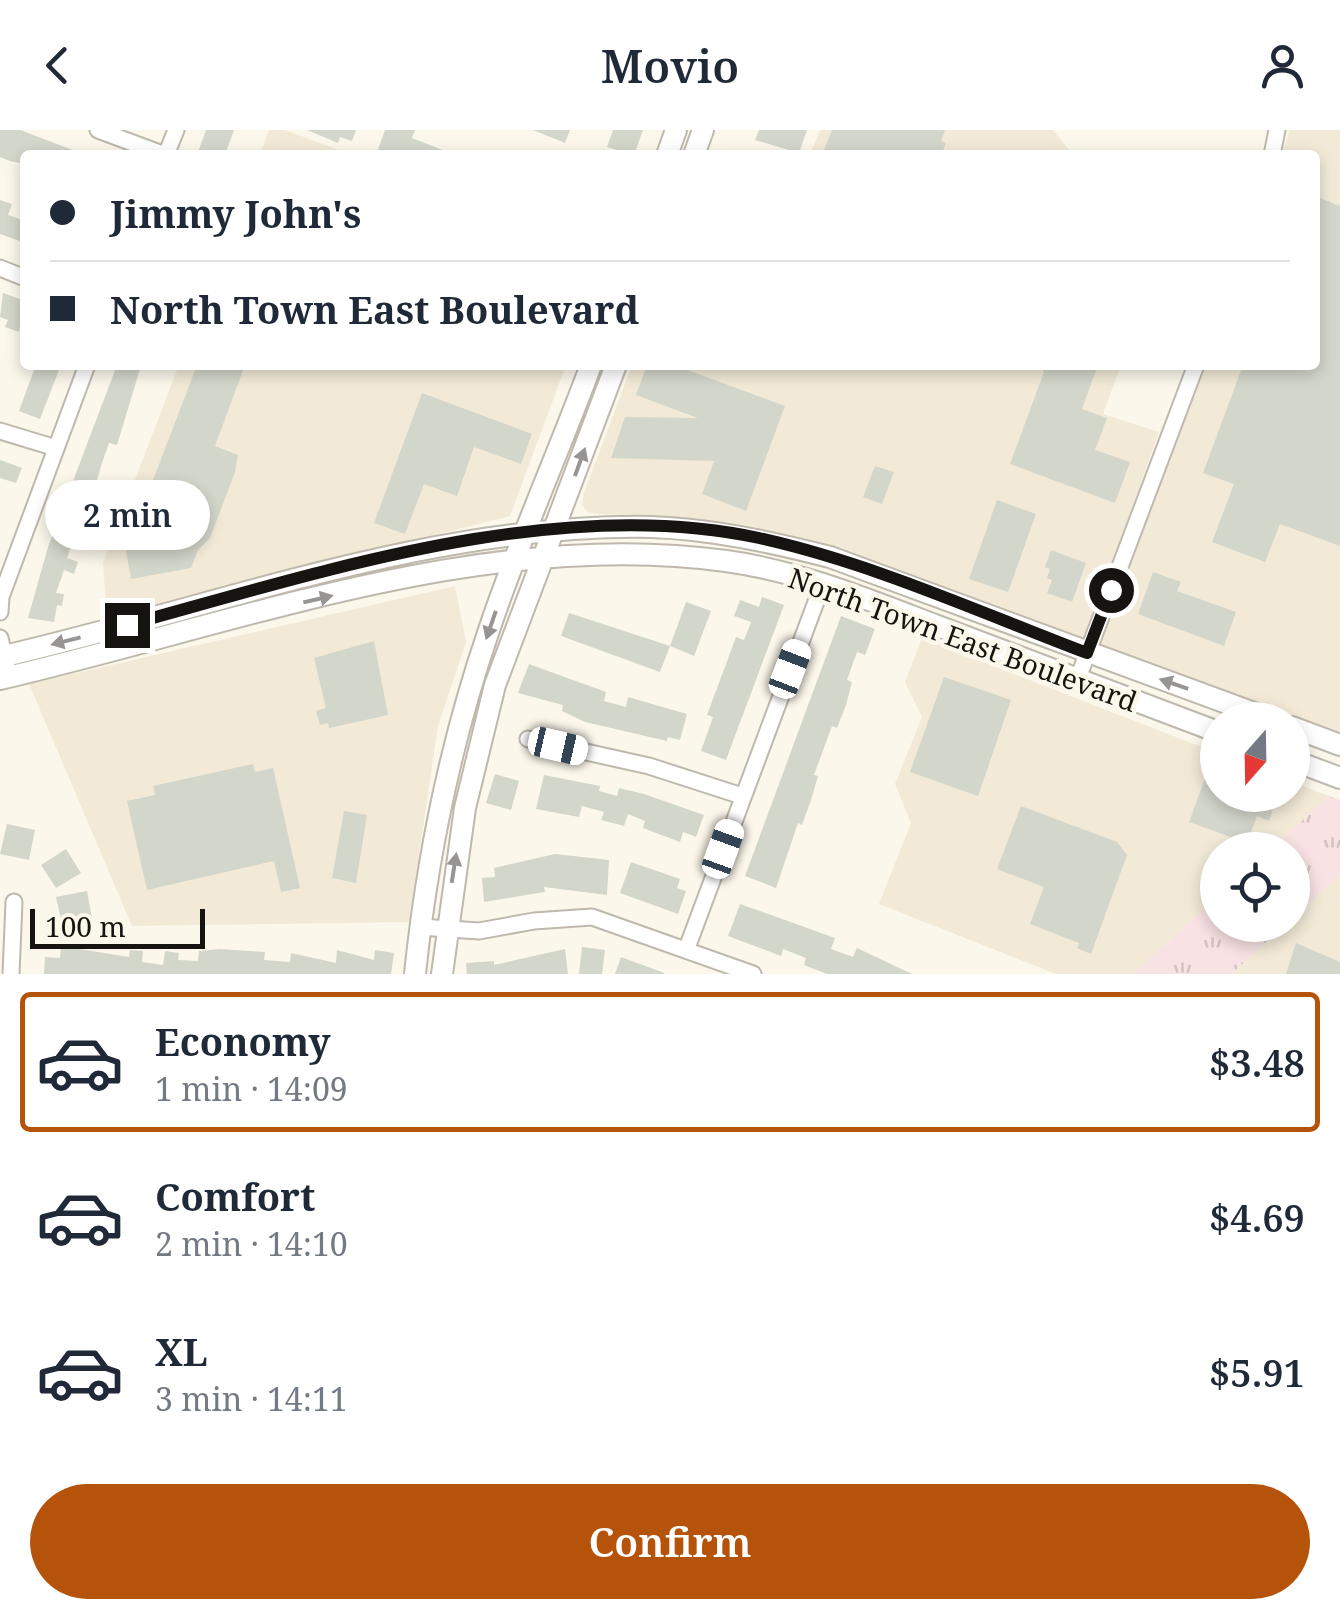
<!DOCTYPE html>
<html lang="en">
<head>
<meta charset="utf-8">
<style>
	:root { --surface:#fff; --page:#f2f2f3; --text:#1f2937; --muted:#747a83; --line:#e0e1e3; --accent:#b45309 }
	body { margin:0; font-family:"Noto Serif",serif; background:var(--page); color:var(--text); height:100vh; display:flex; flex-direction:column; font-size:38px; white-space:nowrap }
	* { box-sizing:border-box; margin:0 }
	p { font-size:32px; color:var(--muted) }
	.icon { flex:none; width:55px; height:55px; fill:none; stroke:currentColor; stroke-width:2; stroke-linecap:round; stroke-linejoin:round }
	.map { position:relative; height:844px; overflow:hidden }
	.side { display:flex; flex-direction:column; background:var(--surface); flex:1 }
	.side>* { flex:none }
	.guide { position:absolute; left:20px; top:20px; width:1300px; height:220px; border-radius:10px; box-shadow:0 5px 15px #0003; display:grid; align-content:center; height:220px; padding:0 30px; background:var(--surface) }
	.needle { width:65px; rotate:200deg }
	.tools { position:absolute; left:1200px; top:572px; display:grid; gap:20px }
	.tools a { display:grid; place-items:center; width:110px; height:110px; border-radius:50%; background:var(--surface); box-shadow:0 5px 15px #0003; font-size:50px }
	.scale { position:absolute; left:30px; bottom:25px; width:175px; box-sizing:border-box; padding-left:10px; border:5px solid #161410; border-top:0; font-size:28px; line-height:35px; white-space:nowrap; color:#161410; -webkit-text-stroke:8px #fcf7eb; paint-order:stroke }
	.end { position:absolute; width:45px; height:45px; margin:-22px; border:12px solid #161410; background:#fff; box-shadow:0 0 0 5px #fff }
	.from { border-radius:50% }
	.bubble { position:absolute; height:70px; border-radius:35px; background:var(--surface); box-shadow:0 5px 15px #0003; font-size:32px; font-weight:600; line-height:70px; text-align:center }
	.car { position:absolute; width:30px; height:60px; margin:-30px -15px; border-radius:12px; box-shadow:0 0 8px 2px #0007; background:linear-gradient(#fff 24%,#345 0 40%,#fff 0 76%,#345 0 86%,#fff 0) }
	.guide b { display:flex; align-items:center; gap:35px; height:95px; font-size:38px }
	.guide b+b { border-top:2px solid var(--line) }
	.guide i { width:25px; height:25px; background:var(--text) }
	ul { padding:18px 0 0; list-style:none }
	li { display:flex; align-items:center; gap:30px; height:140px; margin:0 20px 15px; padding:0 10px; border:5px solid transparent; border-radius:10px }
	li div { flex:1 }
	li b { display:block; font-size:38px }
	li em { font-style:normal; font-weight:600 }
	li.on { border-color:var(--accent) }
	li>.icon { width:90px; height:90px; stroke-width:1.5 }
	.cta { display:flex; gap:20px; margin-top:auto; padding:20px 30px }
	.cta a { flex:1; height:115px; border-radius:60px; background:var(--accent); color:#fff; font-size:40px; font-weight:600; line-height:115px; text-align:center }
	header { display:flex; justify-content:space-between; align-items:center; height:130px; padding:0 30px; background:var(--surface); font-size:45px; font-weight:600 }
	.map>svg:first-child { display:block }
	.built { fill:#f2ead7 }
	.grass { fill:url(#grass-tufts) }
	.building { fill:#d3d6ca }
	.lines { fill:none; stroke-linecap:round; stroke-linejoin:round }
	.minor-casing { stroke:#beb8ad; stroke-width:19 }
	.major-casing { stroke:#beb8ad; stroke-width:24 }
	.minor { stroke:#fff; stroke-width:15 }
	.major { stroke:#fff; stroke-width:20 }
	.oneway { fill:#969593 }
	.route { stroke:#161410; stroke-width:12 }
	.labels { text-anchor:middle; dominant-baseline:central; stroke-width:9; stroke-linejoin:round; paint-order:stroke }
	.street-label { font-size:28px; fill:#161410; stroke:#fcf7eb }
</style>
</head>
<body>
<header><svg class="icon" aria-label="back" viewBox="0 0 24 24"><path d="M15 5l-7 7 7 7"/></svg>Movio<svg class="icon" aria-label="person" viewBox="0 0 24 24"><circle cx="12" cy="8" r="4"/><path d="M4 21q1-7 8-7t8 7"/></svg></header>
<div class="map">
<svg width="1340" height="844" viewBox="0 0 1340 844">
	<defs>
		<pattern id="grass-tufts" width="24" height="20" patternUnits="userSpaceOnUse" patternTransform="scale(2.5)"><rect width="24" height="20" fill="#f8e2e3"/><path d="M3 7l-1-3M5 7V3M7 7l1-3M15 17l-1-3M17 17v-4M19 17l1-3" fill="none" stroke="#d4c1c2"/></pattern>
	</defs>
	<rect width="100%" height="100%" fill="#fcf7eb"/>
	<!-- built -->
	<path class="built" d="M269 0H285L352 25H260Z
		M820 0H1053L1073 25H810Z
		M1290 0H1340V606L1100 517 1203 235H1315V25H1281Z
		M179 235H566L510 386 107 488 103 433Z
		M632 235H1121L1103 284 1159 302 1084 511 927 452 748 395 589 383 582 375 584 363Z
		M455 456 466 512 438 596 409 792 132 796 29 554Z
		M922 508 1217 623 1218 665H1292L1293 652 1329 666 1270 720H1218L1217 767 1133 844H1056L879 774 911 693 895 654 922 587 905 552Z
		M1340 745V844H1231L1285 795H1292L1293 788Z"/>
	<!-- grass -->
	<path class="grass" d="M1329 666 1340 670V745L1293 788 1292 720H1270Z
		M1217 767 1218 795H1285L1231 844H1133Z"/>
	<!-- building -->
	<path class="building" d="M0 0H20L86 25H25V34L10 31 0 27Z
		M206 0H234L225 25H197Z
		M307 0H356L352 11 340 7 338 13Z
		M385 0H415L412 8 455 25H376Z
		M533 0H570L565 13Z
		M613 0H643L634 25 607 17Z
		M759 0H807L799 23 755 10Z
		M832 0H945L941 11 946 13 941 25H822Z
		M1315 66 1340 76V416L1280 394 1265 432 1212 412 1234 354 1203 343 1243 235H1315Z
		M0 70 12 74 8 85 25 91V113L0 104Z
		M3 163 25 171 19 202 5 197 8 190 0 187Z
		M36 235H61L40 289 19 281Z
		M117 235 140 239 117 315 109 313 102 333 92 367 102 370 97 382 88 379 81 398 88 400 84 411 74 408 67 428 78 432 74 444 64 440 56 463 64 464 62 476 57 475 54 492 28 488 48 417Z
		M197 235H245L215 316 238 325 235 342 210 408 198 420 191 438 131 449 126 421Z
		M647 235H674L785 276 746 381 702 364 714 331 611 328 625 287 698 288 636 265Z
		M1038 235H1098L1082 279 1107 288 1095 320 1130 332 1115 373 1010 334 1044 242Z
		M422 263 532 304 521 334 474 317 457 366 424 354 405 404 374 393Z
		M0 330 22 338 16 353 0 348Z
		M875 336 894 342 882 374 863 367Z
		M997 370 1036 384 1008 462 969 449Z
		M1051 420 1086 433 1072 472 1047 463 1052 450 1047 448 1050 439 1045 437Z
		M1153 442 1181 452 1177 461 1236 482 1224 516 1138 484Z
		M762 467 784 475 726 630 701 621 713 587 707 585 736 507 744 510 751 492 734 486 740 470 759 477Z
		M686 472 711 481 694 526 670 516Z
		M569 483 670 516 660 542 561 506Z
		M841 486 875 499 865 525 857 522 847 550 852 552 846 575 837 598 832 596 814 645 818 646 811 670 802 695 798 693 776 758 745 746Z
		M374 511 388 585 329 598 328 593 320 595 316 581 326 578 314 528Z
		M529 534 606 562 604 571 626 577 628 567 687 584 680 610 668 607 667 611 585 592 562 581 563 575 518 563Z
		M944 547 1011 570 978 666 910 642Z
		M253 634 255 642 273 638 300 758 281 762 274 731 147 760 127 671 155 665 153 656Z
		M495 644 519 651 511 680 486 673Z
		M544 645 600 656 599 661 617 666 619 658 644 664 704 685 696 707 683 702 680 712 643 698 645 691 628 684 624 696 601 690 604 682 582 676 579 687 536 679Z
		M1206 646 1218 650V665H1258L1274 676 1269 691 1257 686 1247 713 1189 692Z
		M1021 676 1117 712 1127 725 1091 824 1077 818 1079 813 1030 794 1044 757 997 739Z
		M344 681 367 685 356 753 332 748Z
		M7 694 35 700 29 730 0 724Z
		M66 719 81 743 56 758 41 735Z
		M555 724 609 730 607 765 544 757 545 762 484 772 482 748 495 747 494 738Z
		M631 732 680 749 677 758 686 761 678 784 620 763Z
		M87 761 92 788 62 794 56 767Z
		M740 774 835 808 831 819 853 827 857 818 912 844H827L804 835 806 828 783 819 781 826 728 806Z
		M1296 813 1340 832V844H1286Z
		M61 816 129 827 130 820 143 821 142 832 163 835 165 821 179 823 178 830 198 831 199 821 220 819 265 822 264 830 290 832 291 823 336 833 337 820 374 830 375 820 394 823 391 844H44L45 827 60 828Z
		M582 817 605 820 602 844H579Z
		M565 819 568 844H467L466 833 494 831V835Z
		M621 827 664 843V844H615Z"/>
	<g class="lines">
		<!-- minor casing -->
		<g class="minor-casing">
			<path id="minor" d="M98 0 165 25
				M166 25 176 0
				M1272 25 1277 0
				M0 138 25 148
				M0 301 56 318
				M0 482 1 467 87 235
				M0 508 9 547
				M1078 548 1196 235
				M528 609 649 636 742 666
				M420 797 479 801 534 791 592 787 753 844
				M687 818 823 453
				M11 844 14 772"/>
		</g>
		<!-- major casing -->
		<g class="major-casing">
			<path id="major" d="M667 25 676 0
				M694 25 703 0
				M0 527C214 478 429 393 651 397 712 399 771 412 830 427L1273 590
				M0 549C233 495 484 397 726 431 799 441 867 469 935 495 1029 530 1123 567 1218 602
				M1292 597 1340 615
				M1292 630 1340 648
				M415 844C427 728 451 611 489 500 519 410 558 324 591 235
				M442 844 465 678 495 555 616 235"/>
		</g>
		<!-- minor -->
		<use href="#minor" class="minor"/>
		<!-- major -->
		<use href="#major" class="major"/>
	</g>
	<!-- one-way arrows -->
	<defs><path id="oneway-solid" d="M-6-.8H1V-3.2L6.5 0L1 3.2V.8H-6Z" transform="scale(2.5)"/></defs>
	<g class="oneway">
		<use href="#oneway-solid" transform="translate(580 332) rotate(-70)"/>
		<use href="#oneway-solid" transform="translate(318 469) rotate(-13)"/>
		<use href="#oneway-solid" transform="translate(491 495) rotate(109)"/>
		<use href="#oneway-solid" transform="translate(66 511) rotate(166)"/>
		<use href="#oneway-solid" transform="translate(1174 554) rotate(-161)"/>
		<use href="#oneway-solid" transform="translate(454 738) rotate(-81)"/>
	</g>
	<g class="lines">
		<!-- route -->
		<path class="route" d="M127 495C321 442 557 364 759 408 872 433 979 482 1087 523L1111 460"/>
	</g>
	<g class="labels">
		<!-- street labels -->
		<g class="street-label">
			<text transform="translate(963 509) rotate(20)">North Town East Boulevard</text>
		</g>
	</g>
</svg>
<div class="tools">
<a><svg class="needle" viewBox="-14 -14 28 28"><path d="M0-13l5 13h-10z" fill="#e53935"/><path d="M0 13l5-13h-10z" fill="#747a83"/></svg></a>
<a><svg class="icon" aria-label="locate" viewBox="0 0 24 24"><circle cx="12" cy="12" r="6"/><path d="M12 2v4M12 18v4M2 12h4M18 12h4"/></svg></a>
</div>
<div class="scale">100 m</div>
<i class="end from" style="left:1111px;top:460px"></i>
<i class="end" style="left:127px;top:495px"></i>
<div class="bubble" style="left:45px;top:350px;width:165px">2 min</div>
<i class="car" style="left:790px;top:539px;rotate:21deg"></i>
<i class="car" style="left:558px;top:616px;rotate:103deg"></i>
<i class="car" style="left:723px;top:719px;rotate:20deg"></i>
<div class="guide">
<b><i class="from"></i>Jimmy John's</b>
<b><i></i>North Town East Boulevard</b>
</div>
</div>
<section class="side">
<ul>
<li class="on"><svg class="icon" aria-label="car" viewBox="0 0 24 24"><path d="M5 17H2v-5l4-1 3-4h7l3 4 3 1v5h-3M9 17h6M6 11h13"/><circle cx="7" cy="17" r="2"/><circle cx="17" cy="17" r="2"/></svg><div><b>Economy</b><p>1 min · 14:09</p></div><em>$3.48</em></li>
<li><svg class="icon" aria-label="car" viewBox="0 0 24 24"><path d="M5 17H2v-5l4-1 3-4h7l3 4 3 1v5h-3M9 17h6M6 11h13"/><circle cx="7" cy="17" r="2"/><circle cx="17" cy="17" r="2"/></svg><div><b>Comfort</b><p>2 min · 14:10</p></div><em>$4.69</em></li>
<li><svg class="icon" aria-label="car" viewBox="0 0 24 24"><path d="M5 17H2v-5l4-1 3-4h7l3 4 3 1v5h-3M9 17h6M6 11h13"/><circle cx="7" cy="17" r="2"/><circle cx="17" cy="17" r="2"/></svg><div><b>XL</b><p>3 min · 14:11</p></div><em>$5.91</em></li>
</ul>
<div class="cta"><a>Confirm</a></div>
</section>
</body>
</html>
